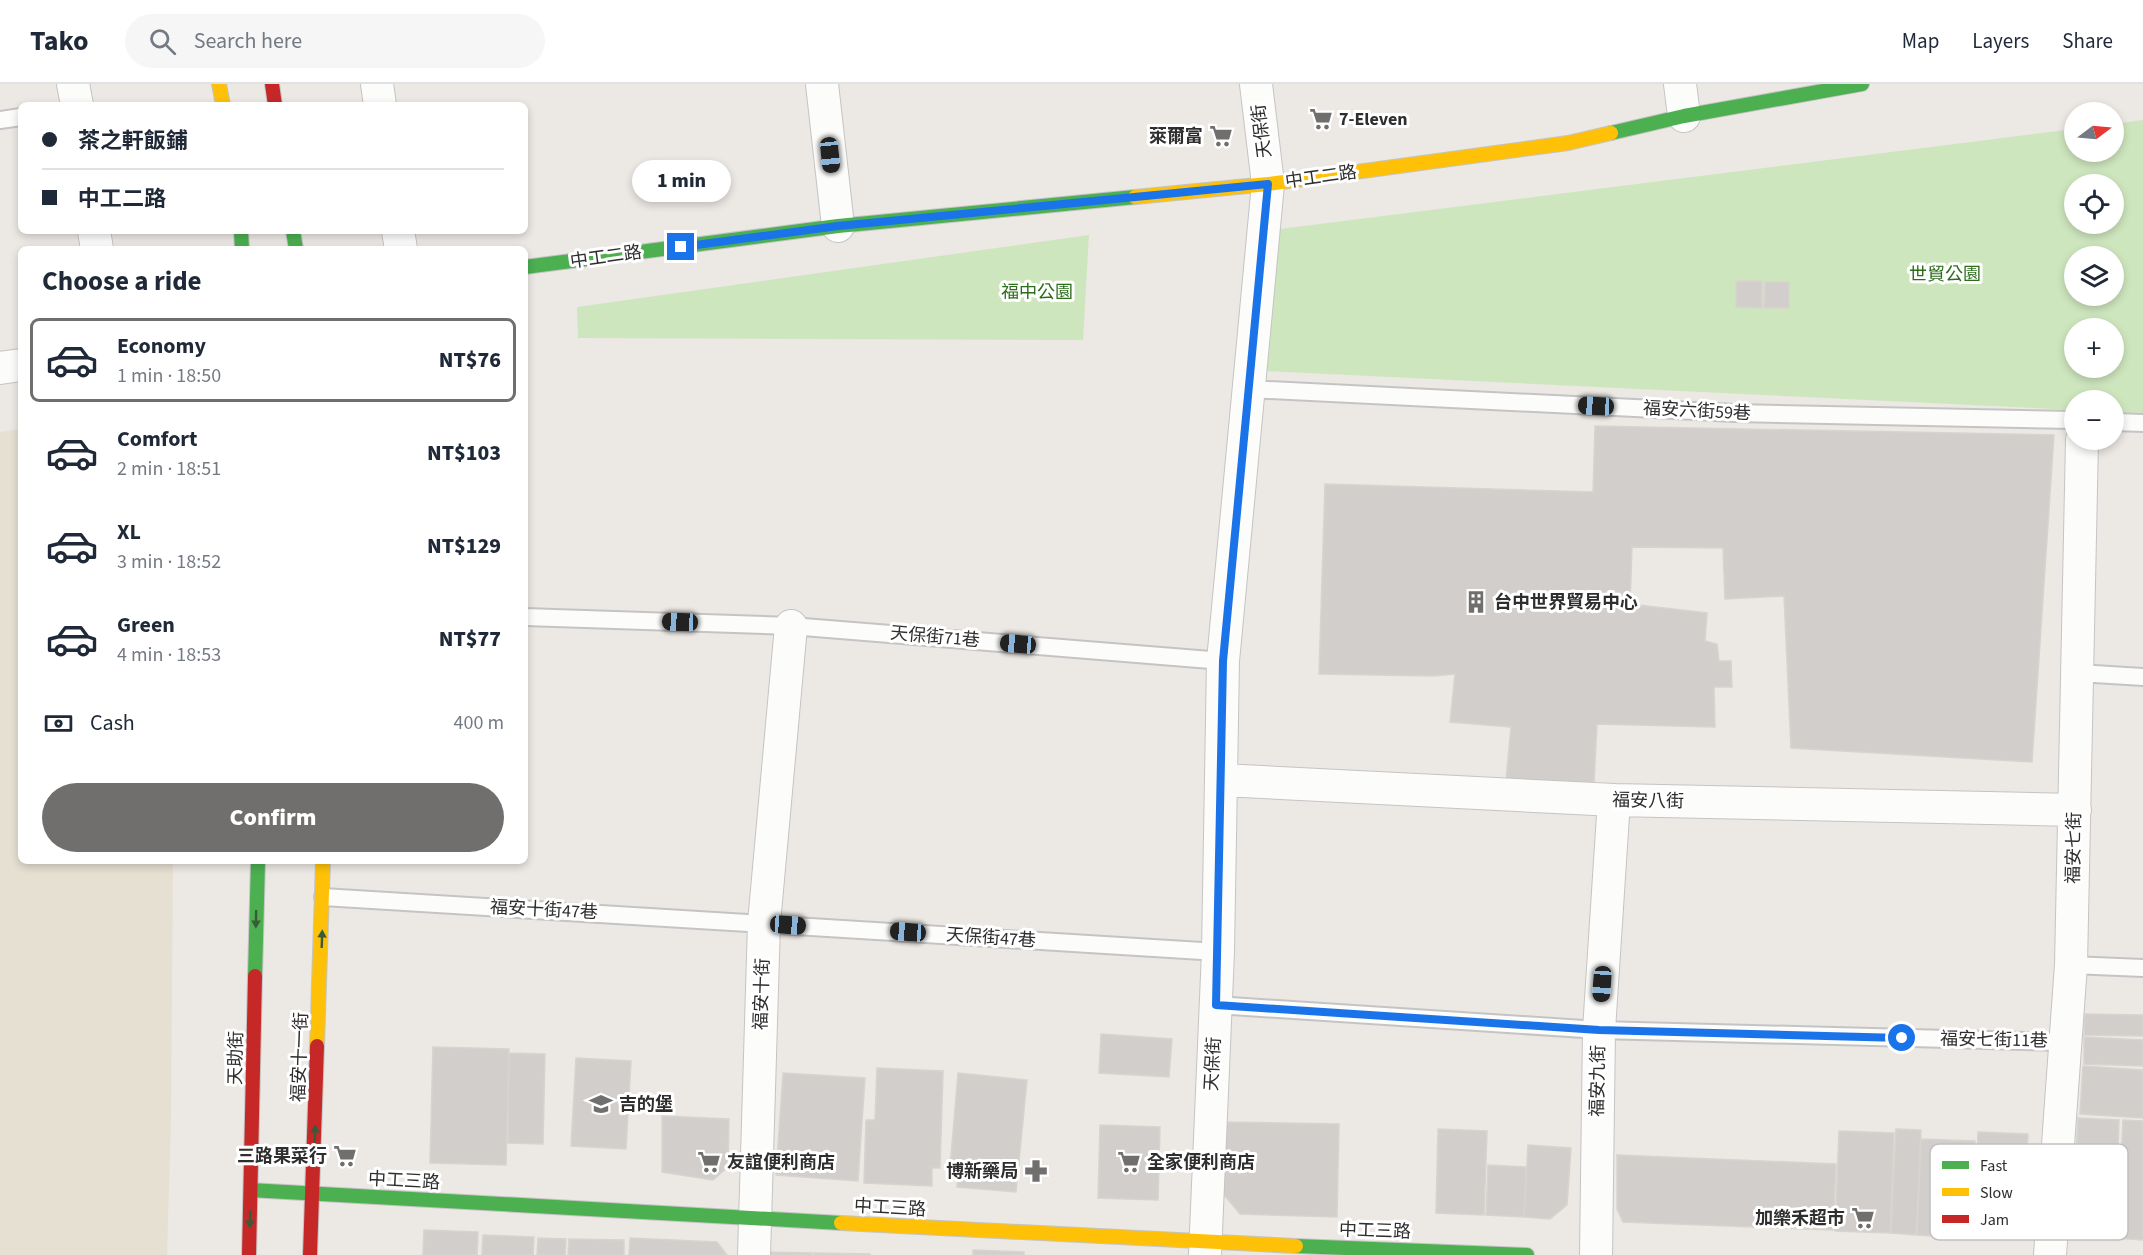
<!DOCTYPE html>
<html lang="en">
<head>
<meta charset="utf-8">
<style>
	:root { --surface:#fff; --page:#f6f6f7; --text:#1f2937; --muted:#747a83; --line:#e0e1e3; --accent:#706f6e }
	body { margin:0; font-family:"Source Sans 3","Noto Sans TC",sans-serif; background:var(--page); color:var(--text); height:100vh; display:flex; flex-direction:column; font-size:22px; white-space:nowrap }
	* { box-sizing:border-box; margin:0 }
	p { font-size:20px; color:var(--muted) }
	.icon { flex:none; width:33px; height:33px; fill:none; stroke:currentColor; stroke-width:2; stroke-linecap:round; stroke-linejoin:round }
	.map { position:relative; flex:1; overflow:hidden }
	.side { position:absolute; left:18px; top:162px; width:510px; height:618px; display:flex; flex-direction:column; background:var(--surface); border-radius:9px; box-shadow:0 3px 9px #0003 }
	.side>* { flex:none }
	.hud { position:absolute; left:18px; top:18px; width:510px; height:132px; border-radius:9px; box-shadow:0 3px 9px #0003; display:grid; align-content:center; height:132px; padding:0 24px; background:var(--surface) }
	.needle { width:39px; rotate:74deg }
	.fabs { position:absolute; left:2064px; top:18px; display:grid; gap:12px }
	.fabs a { display:grid; place-items:center; width:60px; height:60px; border-radius:50%; background:var(--surface); box-shadow:0 3px 9px #0003; font-size:30px }
	.end { position:absolute; width:27px; height:27px; margin:-14px; border:8px solid #1a73e8; background:#fff; box-shadow:0 0 0 3px #fff }
	.from { border-radius:50% }
	.bubble { position:absolute; height:42px; border-radius:21px; background:var(--surface); box-shadow:0 3px 9px #0003; font-size:20px; font-weight:800; line-height:42px; text-align:center }
	.car { position:absolute; width:18px; height:36px; margin:-18px -9px; border-radius:8px; box-shadow:0 0 4px 2px #0007; background:linear-gradient(#222 24%,#8ab4d8 0 40%,#222 0 76%,#8ab4d8 0 86%,#222 0) }
	.hud b { display:flex; align-items:center; gap:21px; height:57px; font-size:22px }
	.hud b+b { border-top:2px solid var(--line) }
	.hud i { width:15px; height:15px; background:var(--text) }
	ul { padding:0; list-style:none }
	li { display:flex; align-items:center; gap:18px; height:84px; margin:0 12px 9px; padding:0 12px; border:3px solid transparent; border-radius:9px }
	li div { flex:1 }
	li b { display:block; font-size:22px }
	li em { font-style:normal; font-weight:800 }
	li.current { border-color:var(--accent) }
	li>.icon { width:54px; height:54px; stroke-width:1.5 }
	h2 { padding:0 24px; font-size:27px; line-height:72px }
	.pay { display:flex; align-items:center; gap:15px; height:66px; padding:0 24px; font-size:22px }
	.pay p { margin-inline-start:auto }
	.button { display:flex; gap:12px; margin-top:auto; padding:12px 24px }
	.button a { flex:1; height:69px; border-radius:36px; background:var(--accent); color:#fff; font-size:24px; font-weight:800; line-height:69px; text-align:center }
	header { display:flex; align-items:center; gap:36px; box-sizing:border-box; height:84px; padding:0 30px; background:var(--surface); border-bottom:2px solid var(--line) }
	header strong { font-size:28px }
	nav { display:flex; gap:33px; margin-inline-start:auto; font-size:21px }
	.search { width:420px; height:54px; background:var(--page); display:flex; align-items:center; gap:15px; box-sizing:border-box; padding:0 21px; border-radius:33px; color:var(--muted); font-size:22px }
	.map>svg:first-child { display:block }
	.education { fill:#e6e0d3 }
	.green { fill:#cee6be; fill-rule:evenodd }
	.building { fill:#d1cecb; stroke:#d7d4d0; stroke-width:1.5 }
	.lines { fill:none; stroke-linecap:round; stroke-linejoin:round }
	.lane-casing { stroke:#c5c4c5; stroke-width:20 }
	.street-casing { stroke:#c5c4c5; stroke-width:34 }
	.fast-casing { stroke:#c5c4c5; stroke-width:16 }
	.slow-casing { stroke:#c5c4c5; stroke-width:16 }
	.jam-casing { stroke:#c5c4c5; stroke-width:16 }
	.lane { stroke:#fcfcfb; stroke-width:16 }
	.street { stroke:#fcfcfb; stroke-width:32 }
	.fast { stroke:#4caf50; stroke-width:14 }
	.slow { stroke:#ffc107; stroke-width:14 }
	.jam { stroke:#c62828; stroke-width:14 }
	.oneway { fill:#385b3a }
	.route { stroke:#1a73e8; stroke-width:8 }
	.labels { text-anchor:middle; dominant-baseline:central; stroke-width:6; stroke-linejoin:round; paint-order:stroke }
	.poi-label { font-size:18px; font-weight:bold; fill:#2e2e2e; stroke:#fff; text-anchor:start }
	.street-label { font-size:18px; fill:#2e2e2e; stroke:#fff }
	.park-label { font-size:18px; fill:#2c6e1b; stroke:#fff }
	.key { fill:#fff; stroke:#c0c0c0; stroke-width:1.5 }
	.key-label { font-size:16px; fill:#2e2e2e }
</style>
</head>
<body>
<header>
<strong>Tako</strong>
<div class="search"><svg class="icon" aria-label="search" viewBox="0 0 24 24"><circle cx="10" cy="10" r="6"/><path d="M15 15l6 6"/></svg>Search here</div>
<nav><a>Map</a><a>Layers</a><a>Share</a></nav>
</header>
<div class="map">
<svg width="2143" height="1171" viewBox="0 0 2143 1171">
	<rect width="100%" height="100%" fill="#ece8e4"/>
	<!-- education -->
	<path class="education" d="M21 345V777H173L171 1036 167 1171H0V348Z"/>
	<!-- green -->
	<path class="green" d="M2143 36V329L2114 328V316H2074V326L1264 287 1260 167 1280 145 2074 45V68H2114V40ZM2074 100H2114V140H2074ZM2074 172H2114V212H2074ZM2074 244H2114V284H2074Z
		M1089 151 1083 256 578 254 577 223Z"/>
	<!-- building -->
	<path class="building" d="M1736 197H1762V224L1736 223Z
		M1765 198H1789V224H1764Z
		M1595 342 2054 351 2032 678 1791 664 1784 512 1725 515 1723 464 1632 463 1630 520 1707 529 1705 557 1717 560 1719 577H1731L1732 603H1714L1715 643 1597 640 1594 698 1506 696 1511 643 1450 638 1455 590 1433 592 1319 590 1325 400 1593 408Z
		M2085 930 2143 931V952L2084 951Z
		M1101 950 1172 955 1169 993 1099 989Z
		M2084 953 2143 956V982L2084 980Z
		M433 963 509 965 506 1081 430 1079Z
		M509 969 545 970 543 1060 508 1059Z
		M576 974 631 977 626 1065 571 1062Z
		M2083 982 2143 986V1034L2080 1030Z
		M877 984 943 987 940 1084H932V1102L864 1099 866 1036H875Z
		M783 989 865 994 858 1097 776 1091Z
		M958 989 1027 996 1016 1108 957 1103 958 1084 950 1083Z
		M662 1032 729 1035 728 1083 713 1096 662 1088Z
		M2078 1034 2119 1036 2115 1151 2093 1153 2073 1125Z
		M2123 1036 2143 1037V1156L2117 1154Z
		M1220 1038 1339 1040 1337 1133 1240 1130 1216 1101Z
		M1100 1041 1160 1043 1158 1116 1098 1114Z
		M1438 1045 1487 1047 1484 1131 1436 1129Z
		M1896 1045 1921 1046 1916 1151 1891 1149Z
		M1839 1047 1894 1049 1890 1149 1835 1147Z
		M1978 1048 2028 1050 2023 1141 2001 1155 1974 1154Z
		M1921 1055 1975 1057 1972 1154 1917 1151Z
		M1528 1061 1571 1064 1567 1121 1550 1135 1524 1133Z
		M1617 1071 1836 1080 1833 1146 1623 1138 1617 1125Z
		M1488 1081 1526 1083 1524 1133 1486 1131Z
		M424 1146 478 1148 477 1171H423Z
		M483 1151 534 1153 533 1171H482Z
		M538 1154 566 1155 565 1171H537Z
		M630 1154 717 1158 727 1171H629Z
		M569 1155 624 1156V1171H568Z
		M973 1166 1024 1168V1171H973Z
		M761 1168 812 1169V1171H761Z
		M814 1169 870 1170V1171H814Z"/>
	<g class="lines">
		<!-- lane casing -->
		<g class="lane-casing">
			<path id="lane" d="M0 36 21 33
				M1248 305 1735 329 2074 336
				M2114 338 2143 339
				M525 533 791 542 1223 577
				M2078 589 2143 593
				M323 813 1218 868
				M2071 881 2143 884
				M1216 921 1599 946 2065 958"/>
		</g>
		<!-- street casing -->
		<g class="street-casing">
			<path id="street" d="M73 0 77 21
				M377 0 380 21
				M822 0 838 142
				M1680 0 1684 32
				M94 147 97 165
				M398 147 401 165
				M0 284 21 281
				M1222 696 1614 716 2075 726
				M754 1171 764 839 791 542
				M1205 1171 1218 868 1223 577 1268 100 1256 0
				M1596 1171 1599 946 1614 716
				M2050 1171 2071 881 2082 356"/>
		</g>
		<!-- fast casing -->
		<g class="fast-casing">
			<path id="fast" d="M1611 49 1684 32 1862 0
				M241 147 242 165
				M293 147 296 165
				M525 183 838 142 1135 113
				M255 892 258 777
				M251 1106 841 1139
				M1296 1162 1527 1171"/>
		</g>
		<!-- slow casing -->
		<g class="slow-casing">
			<path id="slow" d="M219 0 223 21
				M1135 113 1268 100 1568 59 1611 49
				M317 962 323 777
				M841 1139 1296 1162"/>
		</g>
		<!-- jam casing -->
		<g class="jam-casing">
			<path id="jam" d="M272 0 275 21
				M249 1171 255 892
				M310 1171 317 962"/>
		</g>
		<!-- lane -->
		<use href="#lane" class="lane"/>
		<!-- street -->
		<use href="#street" class="street"/>
		<!-- fast -->
		<use href="#fast" class="fast"/>
		<!-- slow -->
		<use href="#slow" class="slow"/>
		<!-- jam -->
		<use href="#jam" class="jam"/>
	</g>
	<!-- one-way arrows -->
	<defs><path id="oneway-solid" d="M-6-.8H1V-3.2L6.5 0L1 3.2V.8H-6Z" transform="scale(1.5)"/></defs>
	<g class="oneway">
		<use href="#oneway-solid" transform="translate(256 835) rotate(91)"/>
		<use href="#oneway-solid" transform="translate(322 855) rotate(-88)"/>
		<use href="#oneway-solid" transform="translate(315 1050) rotate(-88)"/>
		<use href="#oneway-solid" transform="translate(250 1135) rotate(91)"/>
	</g>
	<g class="lines">
		<!-- route -->
		<path class="route" d="M681 163 838 142 1268 100 1223 577 1216 921 1599 946 1902 954"/>
	</g>
	<!-- icons -->
	<defs>
		<g id="supermarket-bare" transform="scale(1.8)"><path d="M-6-5.5h2.5l.6 2H6L4.5 2H-2.5L-4.4-4H-6ZM-1.5 3.2a1.3 1.3 0 1 0 .1 0ZM3 3.2a1.3 1.3 0 1 0 .1 0Z" fill="#706f6e" stroke="#fff" stroke-width="2.5" paint-order="stroke"/></g>
		<g id="building-bare" transform="scale(1.8)"><path d="M-4-6H4V6H1V3H-1V6H-4ZM-2.5-4.3h1.7v1.8h-1.7ZM.8-4.3h1.7v1.8H.8ZM-2.5-1h1.7V.8h-1.7ZM.8-1h1.7V.8H.8Z" fill="#706f6e" stroke="#fff" stroke-width="2.5" paint-order="stroke"/></g>
		<g id="school-bare" transform="scale(1.8)"><path d="M0-5L7-2L0 1L-7-2ZM-4 1L0 2.5L4 1V4Q0 6-4 4Z" fill="#706f6e" stroke="#fff" stroke-width="2.5" paint-order="stroke"/></g>
		<g id="pharmacy-bare" transform="scale(1.8)"><path d="M-2-6h4v4h4v4h-4v4h-4v-4h-4v-4h4Z" fill="#706f6e" stroke="#fff" stroke-width="2.5" paint-order="stroke"/></g>
	</defs>
	<g fill-rule="evenodd">
		<use href="#supermarket-bare" x="1321" y="35"/>
		<use href="#supermarket-bare" x="1221" y="52"/>
		<use href="#building-bare" x="1476" y="518"/>
		<use href="#school-bare" x="601" y="1020"/>
		<use href="#supermarket-bare" x="345" y="1072"/>
		<use href="#supermarket-bare" x="709" y="1078"/>
		<use href="#supermarket-bare" x="1129" y="1078"/>
		<use href="#pharmacy-bare" x="1036" y="1087"/>
		<use href="#supermarket-bare" x="1863" y="1134"/>
	</g>
	<g class="labels">
		<!-- poi labels -->
		<g class="poi-label">
			<text x="1339" y="35">7-Eleven</text>
			<text x="1203" y="52" text-anchor="end">萊爾富</text>
			<text x="1494" y="518">台中世界貿易中心</text>
			<text x="619" y="1020">吉的堡</text>
			<text x="327" y="1072" text-anchor="end">三路果菜行</text>
			<text x="727" y="1078">友誼便利商店</text>
			<text x="1147" y="1078">全家便利商店</text>
			<text x="1018" y="1087" text-anchor="end">博新藥局</text>
			<text x="1845" y="1134" text-anchor="end">加樂禾超市</text>
		</g>
		<!-- street labels -->
		<g class="street-label">
			<text transform="translate(1262 47) rotate(-97)">天保街</text>
			<text transform="translate(1321 93) rotate(-8)">中工二路</text>
			<text transform="translate(606 173) rotate(-8)">中工二路</text>
			<text transform="translate(1697 327) rotate(3)">福安六街59巷</text>
			<text transform="translate(935 553) rotate(5)">天保街71巷</text>
			<text transform="translate(1648 717) rotate(1)">福安八街</text>
			<text transform="translate(2074 764) rotate(-89)">福安七街</text>
			<text transform="translate(544 826) rotate(3)">福安十街47巷</text>
			<text transform="translate(991 854) rotate(4)">天保街47巷</text>
			<text transform="translate(762 910) rotate(-88)">福安十街</text>
			<text transform="translate(1994 956) rotate(1)">福安七街11巷</text>
			<text transform="translate(300 973) rotate(-88)">福安十一街</text>
			<text transform="translate(236 974) rotate(-89)">天助街</text>
			<text transform="translate(1213 980) rotate(-87)">天保街</text>
			<text transform="translate(1598 997) rotate(-89)">福安九街</text>
			<text transform="translate(404 1097) rotate(3)">中工三路</text>
			<text transform="translate(890 1124) rotate(3)">中工三路</text>
			<text transform="translate(1375 1147) rotate(2)">中工三路</text>
		</g>
		<!-- park labels -->
		<g class="park-label">
			<text x="1945" y="190">世貿公園</text>
			<text x="1037" y="208">福中公園</text>
		</g>
	</g>
	<!-- legend -->
	<rect x="1930" y="1060" width="198" height="96" rx="9" class="key"/>
	<rect x="1942" y="1077" width="27" height="8" fill="#4caf50"/>
	<rect x="1942" y="1104" width="27" height="8" fill="#ffc107"/>
	<rect x="1942" y="1131" width="27" height="8" fill="#c62828"/>
	<g class="key-label">
		<text x="1980" y="1087">Fast</text>
		<text x="1980" y="1114">Slow</text>
		<text x="1980" y="1141">Jam</text>
	</g>
</svg>
<div class="fabs">
<a><svg class="needle" viewBox="-14 -14 28 28"><path d="M0-13l5 13h-10z" fill="#e53935"/><path d="M0 13l5-13h-10z" fill="#747a83"/></svg></a>
<a><svg class="icon" aria-label="locate" viewBox="0 0 24 24"><circle cx="12" cy="12" r="6"/><path d="M12 2v4M12 18v4M2 12h4M18 12h4"/></svg></a>
<a><svg class="icon" aria-label="layers" viewBox="0 0 24 24"><path d="M12 4l9 5-9 5-9-5zM3 14l9 5 9-5"/></svg></a>
<a>+</a>
<a>−</a>
</div>
<i class="end from" style="left:1902px;top:954px"></i>
<i class="end" style="left:681px;top:163px"></i>
<div class="bubble" style="left:632px;top:76px;width:99px">1 min</div>
<i class="car" style="left:830px;top:71px;rotate:174deg"></i>
<i class="car" style="left:1596px;top:322px;rotate:273deg"></i>
<i class="car" style="left:680px;top:538px;rotate:272deg"></i>
<i class="car" style="left:1018px;top:560px;rotate:275deg"></i>
<i class="car" style="left:788px;top:841px;rotate:94deg"></i>
<i class="car" style="left:908px;top:848px;rotate:274deg"></i>
<i class="car" style="left:1602px;top:900px;rotate:184deg"></i>
<div class="hud">
<b><i class="from"></i>茶之軒飯鋪</b>
<b><i></i>中工二路</b>
</div>
<section class="side">
<h2>Choose a ride</h2>
<ul>
<li class="current"><svg class="icon" aria-label="car" viewBox="0 0 24 24"><path d="M5 17H2v-5l4-1 3-4h7l3 4 3 1v5h-3M9 17h6M6 11h13"/><circle cx="7" cy="17" r="2"/><circle cx="17" cy="17" r="2"/></svg><div><b>Economy</b><p>1 min · 18:50</p></div><em>NT$76</em></li>
<li><svg class="icon" aria-label="car" viewBox="0 0 24 24"><path d="M5 17H2v-5l4-1 3-4h7l3 4 3 1v5h-3M9 17h6M6 11h13"/><circle cx="7" cy="17" r="2"/><circle cx="17" cy="17" r="2"/></svg><div><b>Comfort</b><p>2 min · 18:51</p></div><em>NT$103</em></li>
<li><svg class="icon" aria-label="car" viewBox="0 0 24 24"><path d="M5 17H2v-5l4-1 3-4h7l3 4 3 1v5h-3M9 17h6M6 11h13"/><circle cx="7" cy="17" r="2"/><circle cx="17" cy="17" r="2"/></svg><div><b>XL</b><p>3 min · 18:52</p></div><em>NT$129</em></li>
<li><svg class="icon" aria-label="car" viewBox="0 0 24 24"><path d="M5 17H2v-5l4-1 3-4h7l3 4 3 1v5h-3M9 17h6M6 11h13"/><circle cx="7" cy="17" r="2"/><circle cx="17" cy="17" r="2"/></svg><div><b>Green</b><p>4 min · 18:53</p></div><em>NT$77</em></li>
</ul>
<div class="pay"><svg class="icon" aria-label="cash" viewBox="0 0 24 24"><path d="M3 7h18v10H3z"/><circle cx="12" cy="12" r="2"/></svg>Cash<p>400 m</p></div>
<div class="button"><a>Confirm</a></div>
</section>
</div>
</body>
</html>
